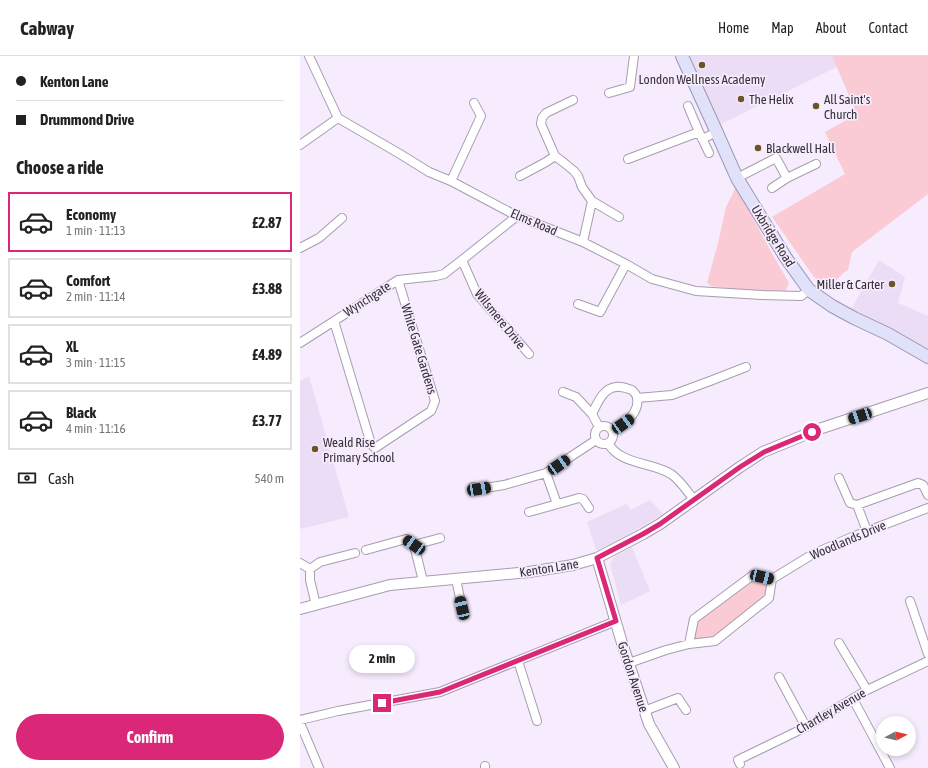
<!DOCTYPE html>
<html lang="en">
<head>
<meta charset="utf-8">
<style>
	:root { --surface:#fff; --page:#f2f2f2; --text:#222; --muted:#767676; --line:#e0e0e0; --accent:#db2777 }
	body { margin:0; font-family:"Asap Condensed",sans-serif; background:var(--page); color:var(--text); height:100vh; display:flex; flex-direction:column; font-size:15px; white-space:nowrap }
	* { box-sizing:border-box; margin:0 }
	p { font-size:13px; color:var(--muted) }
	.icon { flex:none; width:22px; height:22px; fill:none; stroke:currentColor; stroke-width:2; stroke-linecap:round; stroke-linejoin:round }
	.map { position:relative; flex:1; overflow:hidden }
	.sheet { display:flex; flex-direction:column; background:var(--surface); width:300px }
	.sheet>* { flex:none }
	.hud { display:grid; align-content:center; height:88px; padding:0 16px; background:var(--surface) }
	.needle { width:26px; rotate:83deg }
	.tools { position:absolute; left:576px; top:660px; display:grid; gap:8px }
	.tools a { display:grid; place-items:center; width:40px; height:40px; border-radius:50%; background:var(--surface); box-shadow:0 2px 6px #0003; font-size:20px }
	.end { position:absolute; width:18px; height:18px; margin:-9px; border:5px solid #db2777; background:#fff; box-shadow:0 0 0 2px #fff }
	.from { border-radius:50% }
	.bubble { position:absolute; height:28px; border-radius:14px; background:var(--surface); box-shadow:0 2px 6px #0003; font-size:13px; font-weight:700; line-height:28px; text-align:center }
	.car { position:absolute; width:12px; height:24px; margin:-12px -6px; border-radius:5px; box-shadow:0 0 3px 1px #0007; background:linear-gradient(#222 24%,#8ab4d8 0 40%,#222 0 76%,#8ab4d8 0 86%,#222 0) }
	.hud b { display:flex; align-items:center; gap:14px; height:38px; font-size:15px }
	.hud b+b { border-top:1px solid var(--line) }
	.hud i { width:10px; height:10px; background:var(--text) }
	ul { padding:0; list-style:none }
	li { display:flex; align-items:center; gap:12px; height:60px; margin:0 8px 6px; padding:0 8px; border:2px solid var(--line); border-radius:0px }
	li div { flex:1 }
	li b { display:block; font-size:15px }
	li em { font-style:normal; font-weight:700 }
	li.current { border-color:var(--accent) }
	li>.icon { width:36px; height:36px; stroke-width:1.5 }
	h2 { padding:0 16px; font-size:18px; line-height:48px }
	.pay { display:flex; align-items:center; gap:10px; height:44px; padding:0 16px; font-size:15px }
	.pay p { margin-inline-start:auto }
	.action { display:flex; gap:8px; margin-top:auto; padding:8px 16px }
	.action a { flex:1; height:46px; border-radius:24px; background:var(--accent); color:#fff; font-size:16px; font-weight:700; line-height:46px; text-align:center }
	header { display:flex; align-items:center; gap:24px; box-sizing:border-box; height:56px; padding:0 20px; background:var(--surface); border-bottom:1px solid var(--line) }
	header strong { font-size:19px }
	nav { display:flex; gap:22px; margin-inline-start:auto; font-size:14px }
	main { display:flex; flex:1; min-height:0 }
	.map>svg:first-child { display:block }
	.built { fill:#ecddf7 }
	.green { fill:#facbd5 }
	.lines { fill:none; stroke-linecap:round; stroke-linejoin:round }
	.minor-casing { stroke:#a89daf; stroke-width:10 }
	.tertiary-casing { stroke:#a89daf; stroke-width:12 }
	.primary-casing { stroke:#9896b4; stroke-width:14 }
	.minor { stroke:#fff; stroke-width:8 }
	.tertiary { stroke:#fff; stroke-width:10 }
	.primary { stroke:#e2e1fa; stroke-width:12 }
	.route { stroke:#db2777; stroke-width:5 }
	.poi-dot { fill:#6d5425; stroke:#f7ebfe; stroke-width:1.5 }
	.labels { text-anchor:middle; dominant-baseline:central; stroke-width:3.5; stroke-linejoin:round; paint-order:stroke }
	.poi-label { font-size:13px; fill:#353138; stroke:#f7ebfe; text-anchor:start }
	.street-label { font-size:13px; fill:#353138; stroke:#f7ebfe }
</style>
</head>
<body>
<header>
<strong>Cabway</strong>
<nav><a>Home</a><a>Map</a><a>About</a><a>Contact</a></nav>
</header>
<main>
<section class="sheet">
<div class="hud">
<b><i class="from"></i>Kenton Lane</b>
<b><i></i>Drummond Drive</b>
</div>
<h2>Choose a ride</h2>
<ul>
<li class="current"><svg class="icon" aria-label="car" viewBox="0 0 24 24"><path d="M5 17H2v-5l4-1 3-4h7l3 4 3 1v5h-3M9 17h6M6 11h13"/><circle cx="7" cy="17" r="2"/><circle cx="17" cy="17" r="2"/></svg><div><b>Economy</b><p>1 min · 11:13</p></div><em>£2.87</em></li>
<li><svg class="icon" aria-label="car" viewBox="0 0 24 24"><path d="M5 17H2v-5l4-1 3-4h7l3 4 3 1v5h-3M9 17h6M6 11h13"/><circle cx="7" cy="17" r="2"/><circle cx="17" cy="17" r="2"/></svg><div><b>Comfort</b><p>2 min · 11:14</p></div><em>£3.88</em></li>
<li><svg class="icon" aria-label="car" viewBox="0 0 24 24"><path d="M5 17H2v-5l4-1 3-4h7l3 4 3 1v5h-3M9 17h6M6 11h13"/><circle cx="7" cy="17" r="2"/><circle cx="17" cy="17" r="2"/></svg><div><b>XL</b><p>3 min · 11:15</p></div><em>£4.89</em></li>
<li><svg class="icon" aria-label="car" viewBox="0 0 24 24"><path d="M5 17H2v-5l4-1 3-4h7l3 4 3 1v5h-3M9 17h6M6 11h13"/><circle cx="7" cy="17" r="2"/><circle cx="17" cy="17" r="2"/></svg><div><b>Black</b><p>4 min · 11:16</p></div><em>£3.77</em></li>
</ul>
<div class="pay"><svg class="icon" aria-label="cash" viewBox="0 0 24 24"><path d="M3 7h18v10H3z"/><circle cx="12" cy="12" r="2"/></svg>Cash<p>540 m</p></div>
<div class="action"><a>Confirm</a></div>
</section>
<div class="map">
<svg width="628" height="712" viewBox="0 0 628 712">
	<rect width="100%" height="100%" fill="#f7ebfe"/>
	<!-- built -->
	<path class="built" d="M389 0H532L537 11 421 68Z
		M579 204 605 221 598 247 628 260V296L550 255Z
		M9 320 49 461 0 473V325Z
		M350 444 363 458 319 484 298 494H296L287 466 326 448 331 454Z
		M332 491 350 535 321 549 310 508 314 501Z"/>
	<!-- green -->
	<path class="green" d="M532 0H628V138L552 196 548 214 542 218 529 233 514 221 472 161 545 118 525 76 557 58Z
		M436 131 474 201 489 227 485 236 466 237 411 230 407 227 418 187 426 151Z
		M454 523 467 526 464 544 416 580 394 584 396 564Z"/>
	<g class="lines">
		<!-- minor casing -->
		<g class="minor-casing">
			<path id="minor" d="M9 0 38 62 100 98 129 116 151 125 217 160 283 186 326 208 352 223 396 235 462 239 501 240 509 234
				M309 37 330 31 334 0
				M273 44 246 57 242 62 241 68 255 100 263 106 274 115 278 120 282 131 292 145 283 186
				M388 50 399 76 409 97
				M402 83 417 76
				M0 89 38 62
				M328 103 399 76
				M220 120 246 106 255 100
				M437 122 476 102 487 122
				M151 125 181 60 174 47
				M472 132 487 122 516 108
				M292 145 319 161
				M0 192 19 182 42 162
				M162 204 177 238 229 298
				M278 248 300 256 326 208
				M34 265 71 388 75 392 131 355 135 345 98 224
				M0 287 98 224 136 220 144 218 162 204 217 160
				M263 336 276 341 292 358
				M337 342 372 339 410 325 446 311
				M295 379a9 9 0 1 1 18 0a9 9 0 1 1-18 0Z
				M299 371 292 358C297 348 303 332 316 331 321 330 328 333 332 334 334 336 337 340 337 342 340 358 323 369 312 375
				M308 387C320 409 352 406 371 418 380 424 387 435 394 444
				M246 417 257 448
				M539 422 550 447 557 449 618 427 623 429 628 439
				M173 431 179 433 204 429 246 417 296 384
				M557 449 567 475
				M229 456 279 442 283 443 289 452
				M114 489 123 525
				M66 494 106 483 114 489 140 482
				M0 507 10 513 20 506 55 497
				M10 513V524L16 549
				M156 523 162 552
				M610 545 628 598
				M539 587 567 634
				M389 588 394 563 453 519 472 523 513 498 552 481 628 452
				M218 605 237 665
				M329 607 366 594 389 588 415 585 469 542 472 523
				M479 621 506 671
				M553 643 590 712
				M344 655 378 642 386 654
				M0 664 38 655 140 636 316 565
				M0 667 19 712
				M440 708 438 704 506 671 567 634 628 605
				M185 712V710"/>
		</g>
		<!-- tertiary casing -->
		<g class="tertiary-casing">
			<path id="tertiary" d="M297 502 322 587 349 668 374 712
				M0 553 90 529 229 516 273 509 297 502 343 478 360 468 440 411 463 396 519 373 628 337"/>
		</g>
		<!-- primary casing -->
		<g class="primary-casing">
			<path id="primary" d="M382 0 413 68 437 122 486 202 509 234 532 250 554 262 588 278 628 301"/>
		</g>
		<!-- minor -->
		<use href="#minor" class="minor"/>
		<!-- tertiary -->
		<use href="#tertiary" class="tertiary"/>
		<!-- primary -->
		<use href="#primary" class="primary"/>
	</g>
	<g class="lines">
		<!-- route -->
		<path class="route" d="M82 647 140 636 316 565 297 502 343 478 360 468 440 411 464 396 512 376"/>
	</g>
	<!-- markers -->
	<g class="poi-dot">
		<circle cx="402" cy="9" r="4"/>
		<circle cx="441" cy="43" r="4"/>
		<circle cx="516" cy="50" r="4"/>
		<circle cx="458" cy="92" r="4"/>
		<circle cx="592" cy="228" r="4"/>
		<circle cx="15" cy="393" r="4"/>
	</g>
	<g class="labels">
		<!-- poi labels -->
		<g class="poi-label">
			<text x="402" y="23" text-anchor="middle">London Wellness Academy</text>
			<text x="449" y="43">The Helix</text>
			<text x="524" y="43">All Saint's<tspan x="524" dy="15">Church</tspan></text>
			<text x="466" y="92">Blackwell Hall</text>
			<text x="584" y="228" text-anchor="end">Miller &amp; Carter</text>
			<text x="23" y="386">Weald Rise<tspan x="23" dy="15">Primary School</tspan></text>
		</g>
		<!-- street labels -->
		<g class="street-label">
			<text transform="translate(234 166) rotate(23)">Elms Road</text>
			<text transform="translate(473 180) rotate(58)">Uxbridge Road</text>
			<text transform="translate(67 243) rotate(-33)">Wynchgate</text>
			<text transform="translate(200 263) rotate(51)">Wilsmere Drive</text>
			<text transform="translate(119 293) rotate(73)">White Gate Gardens</text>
			<text transform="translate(548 484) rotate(-23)">Woodlands Drive</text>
			<text transform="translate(249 512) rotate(-9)">Kenton Lane</text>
			<text transform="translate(333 621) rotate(72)">Gordon Avenue</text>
			<text transform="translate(531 655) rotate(-30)">Chartley Avenue</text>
		</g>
	</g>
</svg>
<div class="tools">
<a><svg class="needle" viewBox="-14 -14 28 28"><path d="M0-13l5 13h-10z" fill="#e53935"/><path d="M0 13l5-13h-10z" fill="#767676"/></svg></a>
</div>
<i class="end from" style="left:512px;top:376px"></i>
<i class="end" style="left:82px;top:647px"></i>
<div class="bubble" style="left:49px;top:589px;width:66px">2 min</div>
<i class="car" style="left:560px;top:360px;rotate:252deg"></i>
<i class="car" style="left:323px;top:368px;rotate:55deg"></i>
<i class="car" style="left:259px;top:409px;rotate:56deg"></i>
<i class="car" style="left:179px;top:433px;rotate:80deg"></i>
<i class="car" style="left:114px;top:489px;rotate:304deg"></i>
<i class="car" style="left:462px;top:521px;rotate:103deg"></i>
<i class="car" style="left:162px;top:552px;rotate:347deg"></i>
</div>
</main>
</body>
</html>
